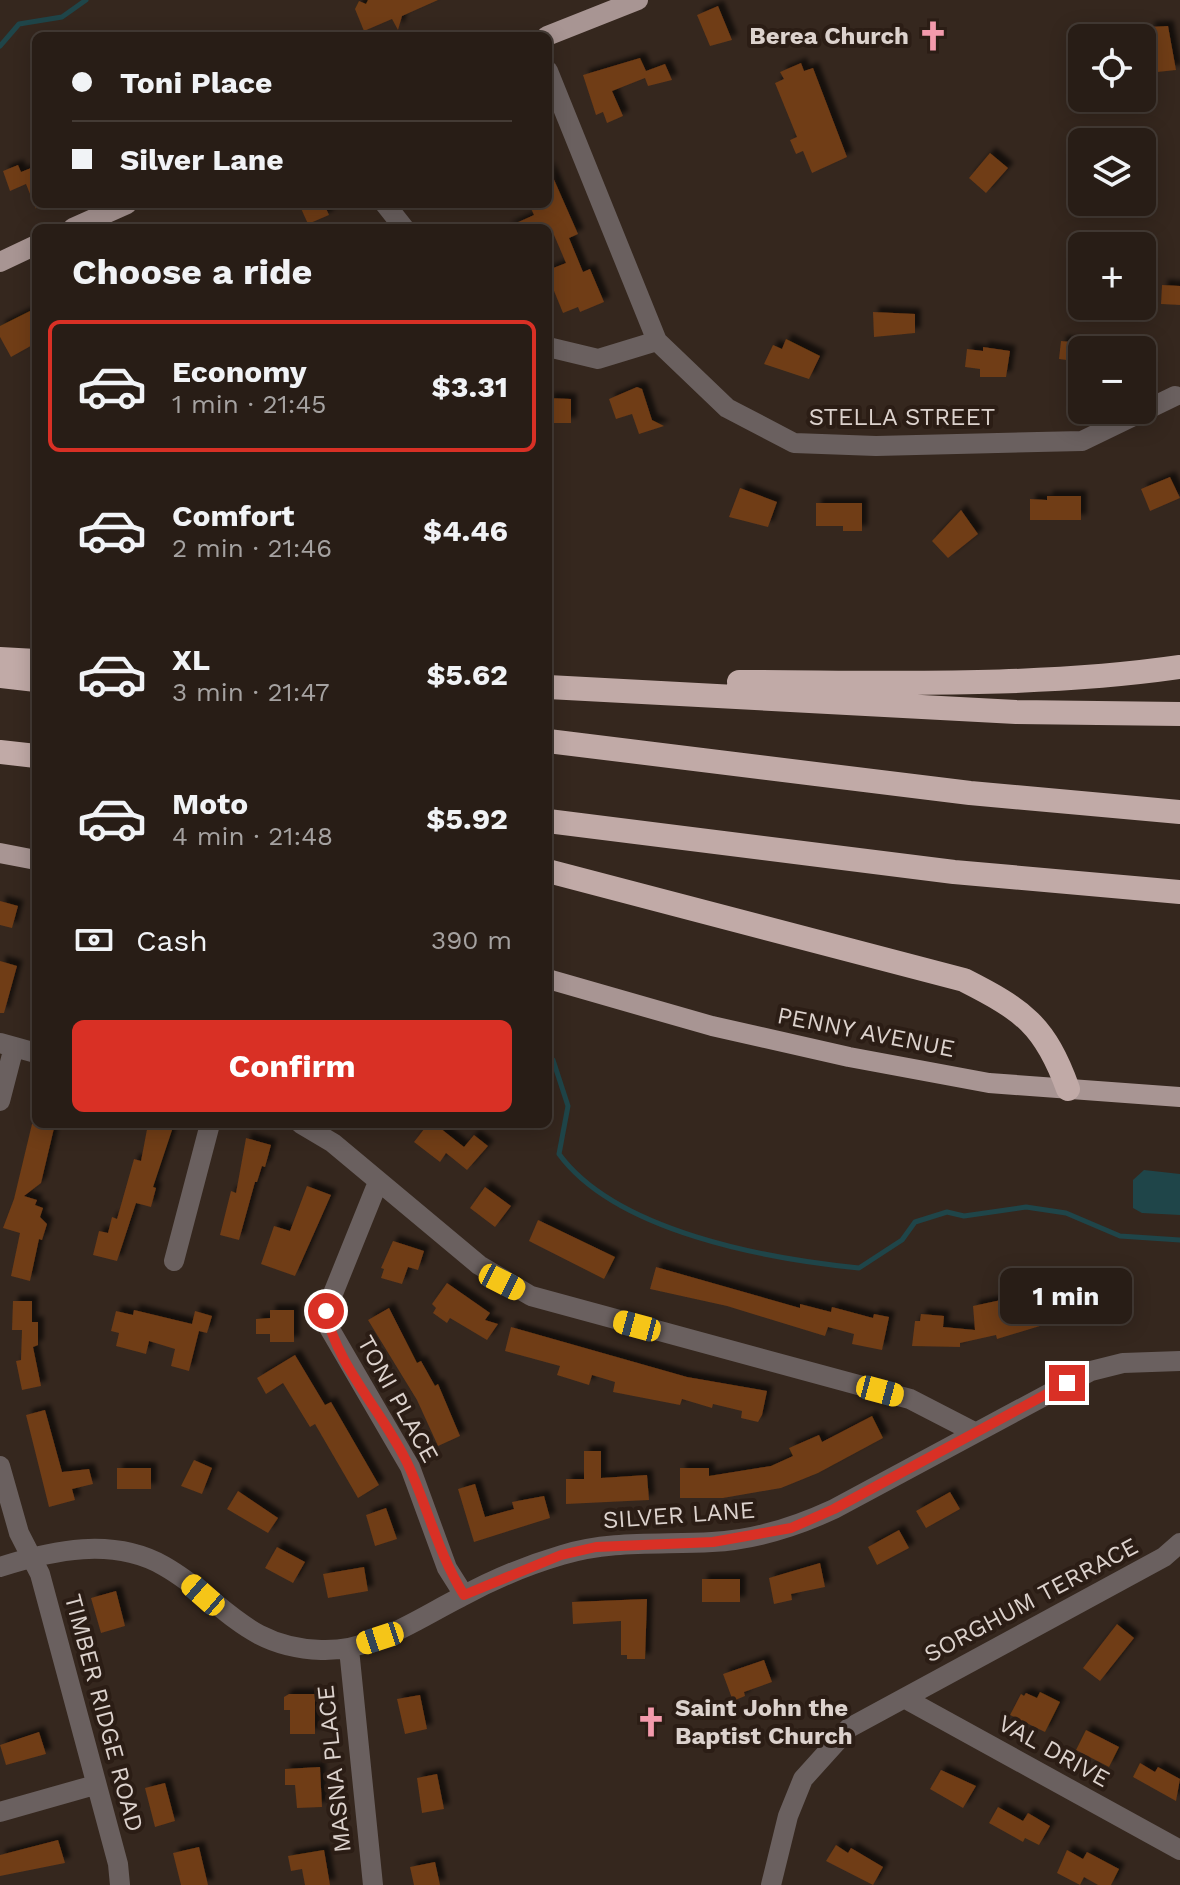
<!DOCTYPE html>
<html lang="en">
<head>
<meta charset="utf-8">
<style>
	:root { --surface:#281d16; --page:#30261f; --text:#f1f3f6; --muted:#a5a2a1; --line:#443b35; --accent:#d93025 }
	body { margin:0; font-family:"Work Sans",sans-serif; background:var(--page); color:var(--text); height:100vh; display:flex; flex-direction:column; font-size:30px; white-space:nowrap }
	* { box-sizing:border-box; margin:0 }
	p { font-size:26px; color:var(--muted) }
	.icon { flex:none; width:44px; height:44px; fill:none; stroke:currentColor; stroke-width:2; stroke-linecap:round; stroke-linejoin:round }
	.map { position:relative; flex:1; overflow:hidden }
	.side { position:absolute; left:32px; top:224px; width:520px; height:904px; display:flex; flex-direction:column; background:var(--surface); border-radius:12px; box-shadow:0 4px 20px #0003,0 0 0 2px var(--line) }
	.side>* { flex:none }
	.hud { position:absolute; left:32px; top:32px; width:520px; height:176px; border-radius:12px; box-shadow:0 4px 20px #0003,0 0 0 2px var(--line); display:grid; align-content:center; height:176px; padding:0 40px; background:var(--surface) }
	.fabs { position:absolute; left:1068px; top:24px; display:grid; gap:16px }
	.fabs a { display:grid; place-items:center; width:88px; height:88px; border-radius:12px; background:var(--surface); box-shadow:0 4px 20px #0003,0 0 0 2px var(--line); font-size:40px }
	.end { position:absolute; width:36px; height:36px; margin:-18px; border:10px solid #d93025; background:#fff; box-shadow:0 0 0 4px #fff }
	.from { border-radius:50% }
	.bubble { position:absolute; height:56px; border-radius:12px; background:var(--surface); box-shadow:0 4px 20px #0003,0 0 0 2px var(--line); font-size:26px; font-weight:700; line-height:56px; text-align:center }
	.car { position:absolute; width:24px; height:48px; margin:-24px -12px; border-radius:10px; box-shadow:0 0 6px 2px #0007; background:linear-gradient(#f5c518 24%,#345 0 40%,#f5c518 0 76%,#345 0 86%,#f5c518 0) }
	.hud b { display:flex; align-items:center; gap:28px; height:76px; font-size:30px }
	.hud b+b { border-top:2px solid var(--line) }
	.hud i { width:20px; height:20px; background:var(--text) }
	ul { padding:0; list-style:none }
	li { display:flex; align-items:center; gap:24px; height:132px; margin:0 16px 12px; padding:0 24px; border:4px solid transparent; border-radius:12px }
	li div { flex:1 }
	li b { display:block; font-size:30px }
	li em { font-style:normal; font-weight:700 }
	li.on { border-color:var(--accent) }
	li>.icon { width:72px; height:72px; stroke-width:1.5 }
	h2 { padding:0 40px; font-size:36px; line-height:96px }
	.pay { display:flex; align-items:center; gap:20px; height:88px; padding:0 40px; font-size:30px }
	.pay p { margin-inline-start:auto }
	.primary-button { display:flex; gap:16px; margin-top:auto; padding:16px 40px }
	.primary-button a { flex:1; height:92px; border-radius:12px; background:var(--accent); color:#fff; font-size:32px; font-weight:700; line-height:92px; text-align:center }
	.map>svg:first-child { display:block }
	.water { fill:#1f4549 }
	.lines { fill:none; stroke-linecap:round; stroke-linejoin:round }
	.stream { stroke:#1f4549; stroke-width:5 }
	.building { fill:#6f3c16; filter:url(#shadow) }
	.minor { stroke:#6a605f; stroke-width:20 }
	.major { stroke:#a89593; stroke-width:20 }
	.highway { stroke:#c1aaa7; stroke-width:24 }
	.route { stroke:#d93025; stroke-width:10 }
	.labels { text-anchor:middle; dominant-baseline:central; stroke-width:8; stroke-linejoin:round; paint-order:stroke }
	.poi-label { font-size:24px; font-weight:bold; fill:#dcd2cd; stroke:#2b1d15; text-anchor:end }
	.street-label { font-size:24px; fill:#dcd2cd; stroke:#2b1d15 }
</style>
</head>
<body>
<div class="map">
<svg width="1180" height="1885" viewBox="0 0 1180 1885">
	<defs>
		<filter id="shadow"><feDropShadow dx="5.5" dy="-5.5" stdDeviation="2" flood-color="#0009"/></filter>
	</defs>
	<rect width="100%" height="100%" fill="#35271e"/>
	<!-- water -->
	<path class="water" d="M1144 1170 1180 1174V1215L1142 1213 1133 1208V1180Z"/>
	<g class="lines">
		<!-- stream -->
		<path class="stream" d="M0 46 19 24 62 17 86 0
			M548 1056 553 1060 568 1106 559 1154C616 1232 768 1259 859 1268L902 1240 915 1222 947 1212 964 1216 1026 1207 1066 1213 1120 1236 1180 1240"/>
	</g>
	<!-- building -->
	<path class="building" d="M368 0H438L402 16 398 30 392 19 364 31 355 9 359 1 366 4Z
		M718 6 732 40 710 46 697 15Z
		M1168 26 1176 70 1148 73 1144 35H1150L1149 27Z
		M640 58 646 71 665 64 672 80 648 86 645 78 612 91 623 116 607 123 603 112 596 115 583 75Z
		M801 63 804 71 813 68 847 157 812 173 803 151 796 154 790 140 797 137 775 83 784 79 780 72Z
		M990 153 1008 168 986 193 969 178Z
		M18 165 21 172 36 166V209L26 184 10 191 3 171Z
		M548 166 578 234 569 238 583 272 590 269 604 302 580 312 578 307 563 313 552 286 548 288V270L566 263 554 235 548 238V228H505L534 215 529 204H548Z
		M299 204H324L329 215 308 224Z
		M1162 285 1180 286V305L1161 304Z
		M36 308V343L11 357 0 337V326Z
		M873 312 915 314V333L874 337Z
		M786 339 820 356 809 379 764 364 773 345 782 349Z
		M1061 341 1082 343V362L1059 359Z
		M983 347 1010 351 1006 377H980V369L965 367 967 349 983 351Z
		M637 387 642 389 652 420 664 426 639 434 632 414 616 419 609 399Z
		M548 398 571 399V423H548Z
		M1170 477 1180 498 1150 511 1141 489Z
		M740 488 777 502 768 527 729 517Z
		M1047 496H1081V520H1030V499L1047 500Z
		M816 503H862V531H843V526H816Z
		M961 510 978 534 948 558 932 541Z
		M0 901 18 906 12 928 0 925Z
		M0 961 17 966 4 1013H0Z
		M32 1124H55L41 1183 24 1196 37 1200 35 1205 43 1208 40 1217 47 1224 42 1240 39 1239 30 1281 11 1276 20 1233 3 1228 14 1199Z
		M148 1124H174L153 1187 156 1188 151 1207 136 1203 117 1261 93 1255 99 1231 108 1233 112 1217 117 1219 134 1159 141 1161Z
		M428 1124H435L464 1147 474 1135 488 1146 467 1170 446 1153 440 1162 414 1142Z
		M246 1138 271 1145 265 1167 262 1166 257 1182H255L239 1240 220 1235 231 1191 236 1193Z
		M307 1186 331 1195 295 1276 261 1264 274 1226 290 1231Z
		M485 1187 511 1206 495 1227 470 1208Z
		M538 1220 615 1257 604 1279 529 1241Z
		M393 1241 424 1251 418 1270 408 1267 402 1284 381 1278 384 1269 381 1268Z
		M656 1267 800 1308V1304L831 1312 832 1307 873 1318 874 1314 889 1317 882 1350 852 1344 854 1334 828 1327 825 1336 727 1306 650 1289Z
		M447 1283 490 1313 485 1320 498 1324 487 1340 450 1318 447 1323 433 1313 436 1308 432 1304Z
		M1066 1284 1076 1315 997 1339 996 1335 960 1343V1347L912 1346 915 1321H920L921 1314 944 1316 943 1327 975 1330 973 1306 1001 1300 1004 1310 1049 1296 1047 1290Z
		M13 1301H32V1322H38V1345L33 1347 41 1386 22 1390 16 1361 21 1360 22 1330H12Z
		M389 1308 417 1363 421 1361 435 1386 438 1384 460 1436 438 1446 417 1400 368 1320Z
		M134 1310 192 1324 195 1311 212 1316 207 1333 199 1331 189 1371 171 1366 175 1349 149 1341 146 1354 116 1346 119 1333 111 1331 116 1311 133 1315Z
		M270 1310H294V1342H270V1334H256V1319L270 1318Z
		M511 1327 687 1377 767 1391 762 1415 758 1422 741 1418 742 1411 713 1404 712 1408 682 1399 680 1405 613 1392 615 1382 592 1375 589 1385 557 1375 560 1366 505 1351Z
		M295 1355 325 1405 331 1402 379 1485 358 1498 315 1424 310 1427 283 1383 266 1394 257 1378Z
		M45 1410 62 1472 89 1469 93 1484 72 1489 75 1500 49 1507 26 1415Z
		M872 1416 883 1438 818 1473 781 1488 723 1498H680V1468H709V1476L771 1466 793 1456 789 1448 819 1435 822 1442Z
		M584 1451H601V1478L647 1475 649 1500 566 1504V1479H584Z
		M194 1460 212 1468 202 1494 181 1486Z
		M117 1468H151V1489H117Z
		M475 1484 485 1517 514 1509 512 1502 544 1496 550 1518 474 1542 458 1489Z
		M238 1491 278 1518 268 1533 227 1509Z
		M950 1492 960 1509 926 1528 916 1511Z
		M386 1508 397 1539 375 1546 366 1515Z
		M899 1530 909 1548 877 1565 868 1547Z
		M277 1547 305 1562 293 1583 265 1568Z
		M820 1563 825 1587 791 1594 792 1600 774 1604 769 1578Z
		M364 1567 368 1591 328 1598 323 1574Z
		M702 1579H740V1602H702Z
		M116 1591 125 1626 101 1633 91 1598Z
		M647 1599 645 1659H627V1655H621V1621L573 1624 572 1602Z
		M1117 1624 1134 1638 1100 1681 1083 1668Z
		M764 1660 772 1682 744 1692 745 1696 733 1701 723 1674Z
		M1040 1692 1060 1702 1045 1732 1010 1715 1021 1694 1024 1696 1026 1693 1037 1698Z
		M289 1694H315V1734H290V1710H284V1697Z
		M420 1695 427 1729 405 1734 397 1699Z
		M1086 1730 1119 1747 1109 1767 1076 1750Z
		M39 1732 46 1754 6 1765 0 1745Z
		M1140 1763 1155 1772 1158 1767 1180 1779 1176 1801 1133 1777Z
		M320 1767 322 1807 297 1808 295 1785H285V1769Z
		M941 1770 976 1786 963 1808 930 1789Z
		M437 1774 444 1809 422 1813 417 1778Z
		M165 1783 175 1821 155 1827 145 1788Z
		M998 1807 1023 1821 1028 1813 1050 1826 1039 1845 1025 1838 1023 1842 989 1823Z
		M58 1840 65 1863 0 1876V1855Z
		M836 1845 848 1853 851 1848 883 1867 873 1885 826 1861Z
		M199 1847 208 1885H181L173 1853Z
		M324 1850 330 1885H305L302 1869 291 1871 288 1856Z
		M1067 1850 1083 1859 1087 1852 1119 1869 1111 1885H1098L1084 1877 1080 1885 1057 1873Z
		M435 1862 440 1885H414L410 1867Z"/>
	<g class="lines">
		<!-- minor -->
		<path class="minor" d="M548 71 657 341 727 408 794 443 876 446 1082 441 1175 396
			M385 204 404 228
			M548 347 598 359 657 341
			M0 1043 36 1053
			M0 1101 14 1047
			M301 1124 333 1143 479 1265 531 1296 910 1399 974 1432
			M378 1182 326 1311 328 1326 410 1467 447 1568 464 1595
			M174 1261 210 1124
			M0 1466 19 1533 40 1574 118 1864 120 1885
			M0 1567C53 1550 113 1537 164 1566 224 1600 243 1647 321 1650 372 1652 417 1619 461 1597 492 1580 528 1565 562 1555 611 1540 661 1545 712 1542 755 1540 795 1527 834 1509L1091 1371 1123 1363 1180 1361
			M349 1649 373 1885
			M904 1698 1180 1850
			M0 1812 95 1785
			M771 1885 788 1816 803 1779 849 1728 1164 1557 1180 1543"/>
		<!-- major -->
		<path class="major" d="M547 36 638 0
			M73 228 127 204
			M0 262 36 245
			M0 853 36 860
			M548 979 712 1026 849 1057 989 1083 1180 1097"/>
		<!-- highway -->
		<path class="highway" d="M0 659 36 661
			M0 676 36 680
			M739 682C885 682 1035 688 1180 667
			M548 687 1016 712 1180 714
			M548 741 970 793 1180 812
			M0 752 36 756
			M548 821 954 872 1180 892
			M548 871 964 980C1023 1010 1045 1025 1068 1089"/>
	</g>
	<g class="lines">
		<!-- route -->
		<path class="route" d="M326 1311C335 1365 388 1418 410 1469 429 1512 439 1555 464 1595L561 1555 596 1547 713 1542 791 1528 834 1509 1067 1383"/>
	</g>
	<!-- icons -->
	<defs>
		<g id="church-bare" transform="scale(2.4)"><path d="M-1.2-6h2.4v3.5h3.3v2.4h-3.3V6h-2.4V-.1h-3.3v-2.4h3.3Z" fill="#f39aac" stroke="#2b1d15" stroke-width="2.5" paint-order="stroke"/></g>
	</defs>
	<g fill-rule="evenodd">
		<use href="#church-bare" x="933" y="36"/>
		<use href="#church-bare" x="651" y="1722"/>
	</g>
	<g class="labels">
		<!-- poi labels -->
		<g class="poi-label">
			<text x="909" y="36">Berea Church</text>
			<text x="675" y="1708" text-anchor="start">Saint John the<tspan x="675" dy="28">Baptist Church</tspan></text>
		</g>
		<!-- street labels -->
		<g class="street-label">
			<text x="902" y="417">STELLA STREET</text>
			<text transform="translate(866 1032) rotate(11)">PENNY AVENUE</text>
			<text transform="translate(398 1399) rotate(61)">TONI PLACE</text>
			<text transform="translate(679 1515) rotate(-4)">SILVER LANE</text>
			<text transform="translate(1031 1600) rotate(-28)">SORGHUM TERRACE</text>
			<text transform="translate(104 1713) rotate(75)">TIMBER RIDGE ROAD</text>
			<text transform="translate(1054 1751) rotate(29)">VAL DRIVE</text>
			<text transform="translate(334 1769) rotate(-96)">MASNA PLACE</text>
		</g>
	</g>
</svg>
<div class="fabs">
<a><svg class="icon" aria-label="locate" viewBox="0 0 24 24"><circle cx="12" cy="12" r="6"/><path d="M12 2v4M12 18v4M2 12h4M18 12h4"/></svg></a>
<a><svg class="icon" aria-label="layers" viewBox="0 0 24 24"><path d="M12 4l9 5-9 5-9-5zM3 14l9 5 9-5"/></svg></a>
<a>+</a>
<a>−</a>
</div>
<i class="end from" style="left:326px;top:1311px"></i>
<i class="end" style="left:1067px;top:1383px"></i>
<div class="bubble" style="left:1000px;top:1268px;width:132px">1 min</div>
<i class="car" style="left:502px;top:1282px;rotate:117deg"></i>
<i class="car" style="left:637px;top:1326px;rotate:285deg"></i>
<i class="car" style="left:880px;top:1391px;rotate:105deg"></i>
<i class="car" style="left:203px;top:1595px;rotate:311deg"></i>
<i class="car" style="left:380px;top:1638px;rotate:252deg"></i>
<div class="hud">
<b><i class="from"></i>Toni Place</b>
<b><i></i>Silver Lane</b>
</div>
<section class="side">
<h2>Choose a ride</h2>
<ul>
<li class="on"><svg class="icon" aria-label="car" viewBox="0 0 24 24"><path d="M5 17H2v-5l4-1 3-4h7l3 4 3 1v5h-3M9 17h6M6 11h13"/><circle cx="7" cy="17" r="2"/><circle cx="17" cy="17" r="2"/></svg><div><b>Economy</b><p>1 min · 21:45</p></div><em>$3.31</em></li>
<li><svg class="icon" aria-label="car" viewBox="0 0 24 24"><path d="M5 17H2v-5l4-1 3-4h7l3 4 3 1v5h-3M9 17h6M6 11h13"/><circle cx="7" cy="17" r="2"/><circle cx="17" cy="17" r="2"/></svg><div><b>Comfort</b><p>2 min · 21:46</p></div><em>$4.46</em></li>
<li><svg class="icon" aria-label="car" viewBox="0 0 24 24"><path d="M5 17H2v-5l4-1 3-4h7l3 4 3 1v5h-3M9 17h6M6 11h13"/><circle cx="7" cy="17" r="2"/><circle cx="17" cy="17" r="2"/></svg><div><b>XL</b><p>3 min · 21:47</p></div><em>$5.62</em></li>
<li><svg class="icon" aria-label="car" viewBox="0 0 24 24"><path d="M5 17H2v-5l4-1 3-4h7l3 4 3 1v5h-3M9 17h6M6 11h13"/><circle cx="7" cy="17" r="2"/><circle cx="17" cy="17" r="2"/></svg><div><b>Moto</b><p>4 min · 21:48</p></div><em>$5.92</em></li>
</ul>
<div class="pay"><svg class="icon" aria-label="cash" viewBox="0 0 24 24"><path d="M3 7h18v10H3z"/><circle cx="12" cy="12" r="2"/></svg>Cash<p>390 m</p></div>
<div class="primary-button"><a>Confirm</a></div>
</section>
</div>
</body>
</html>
